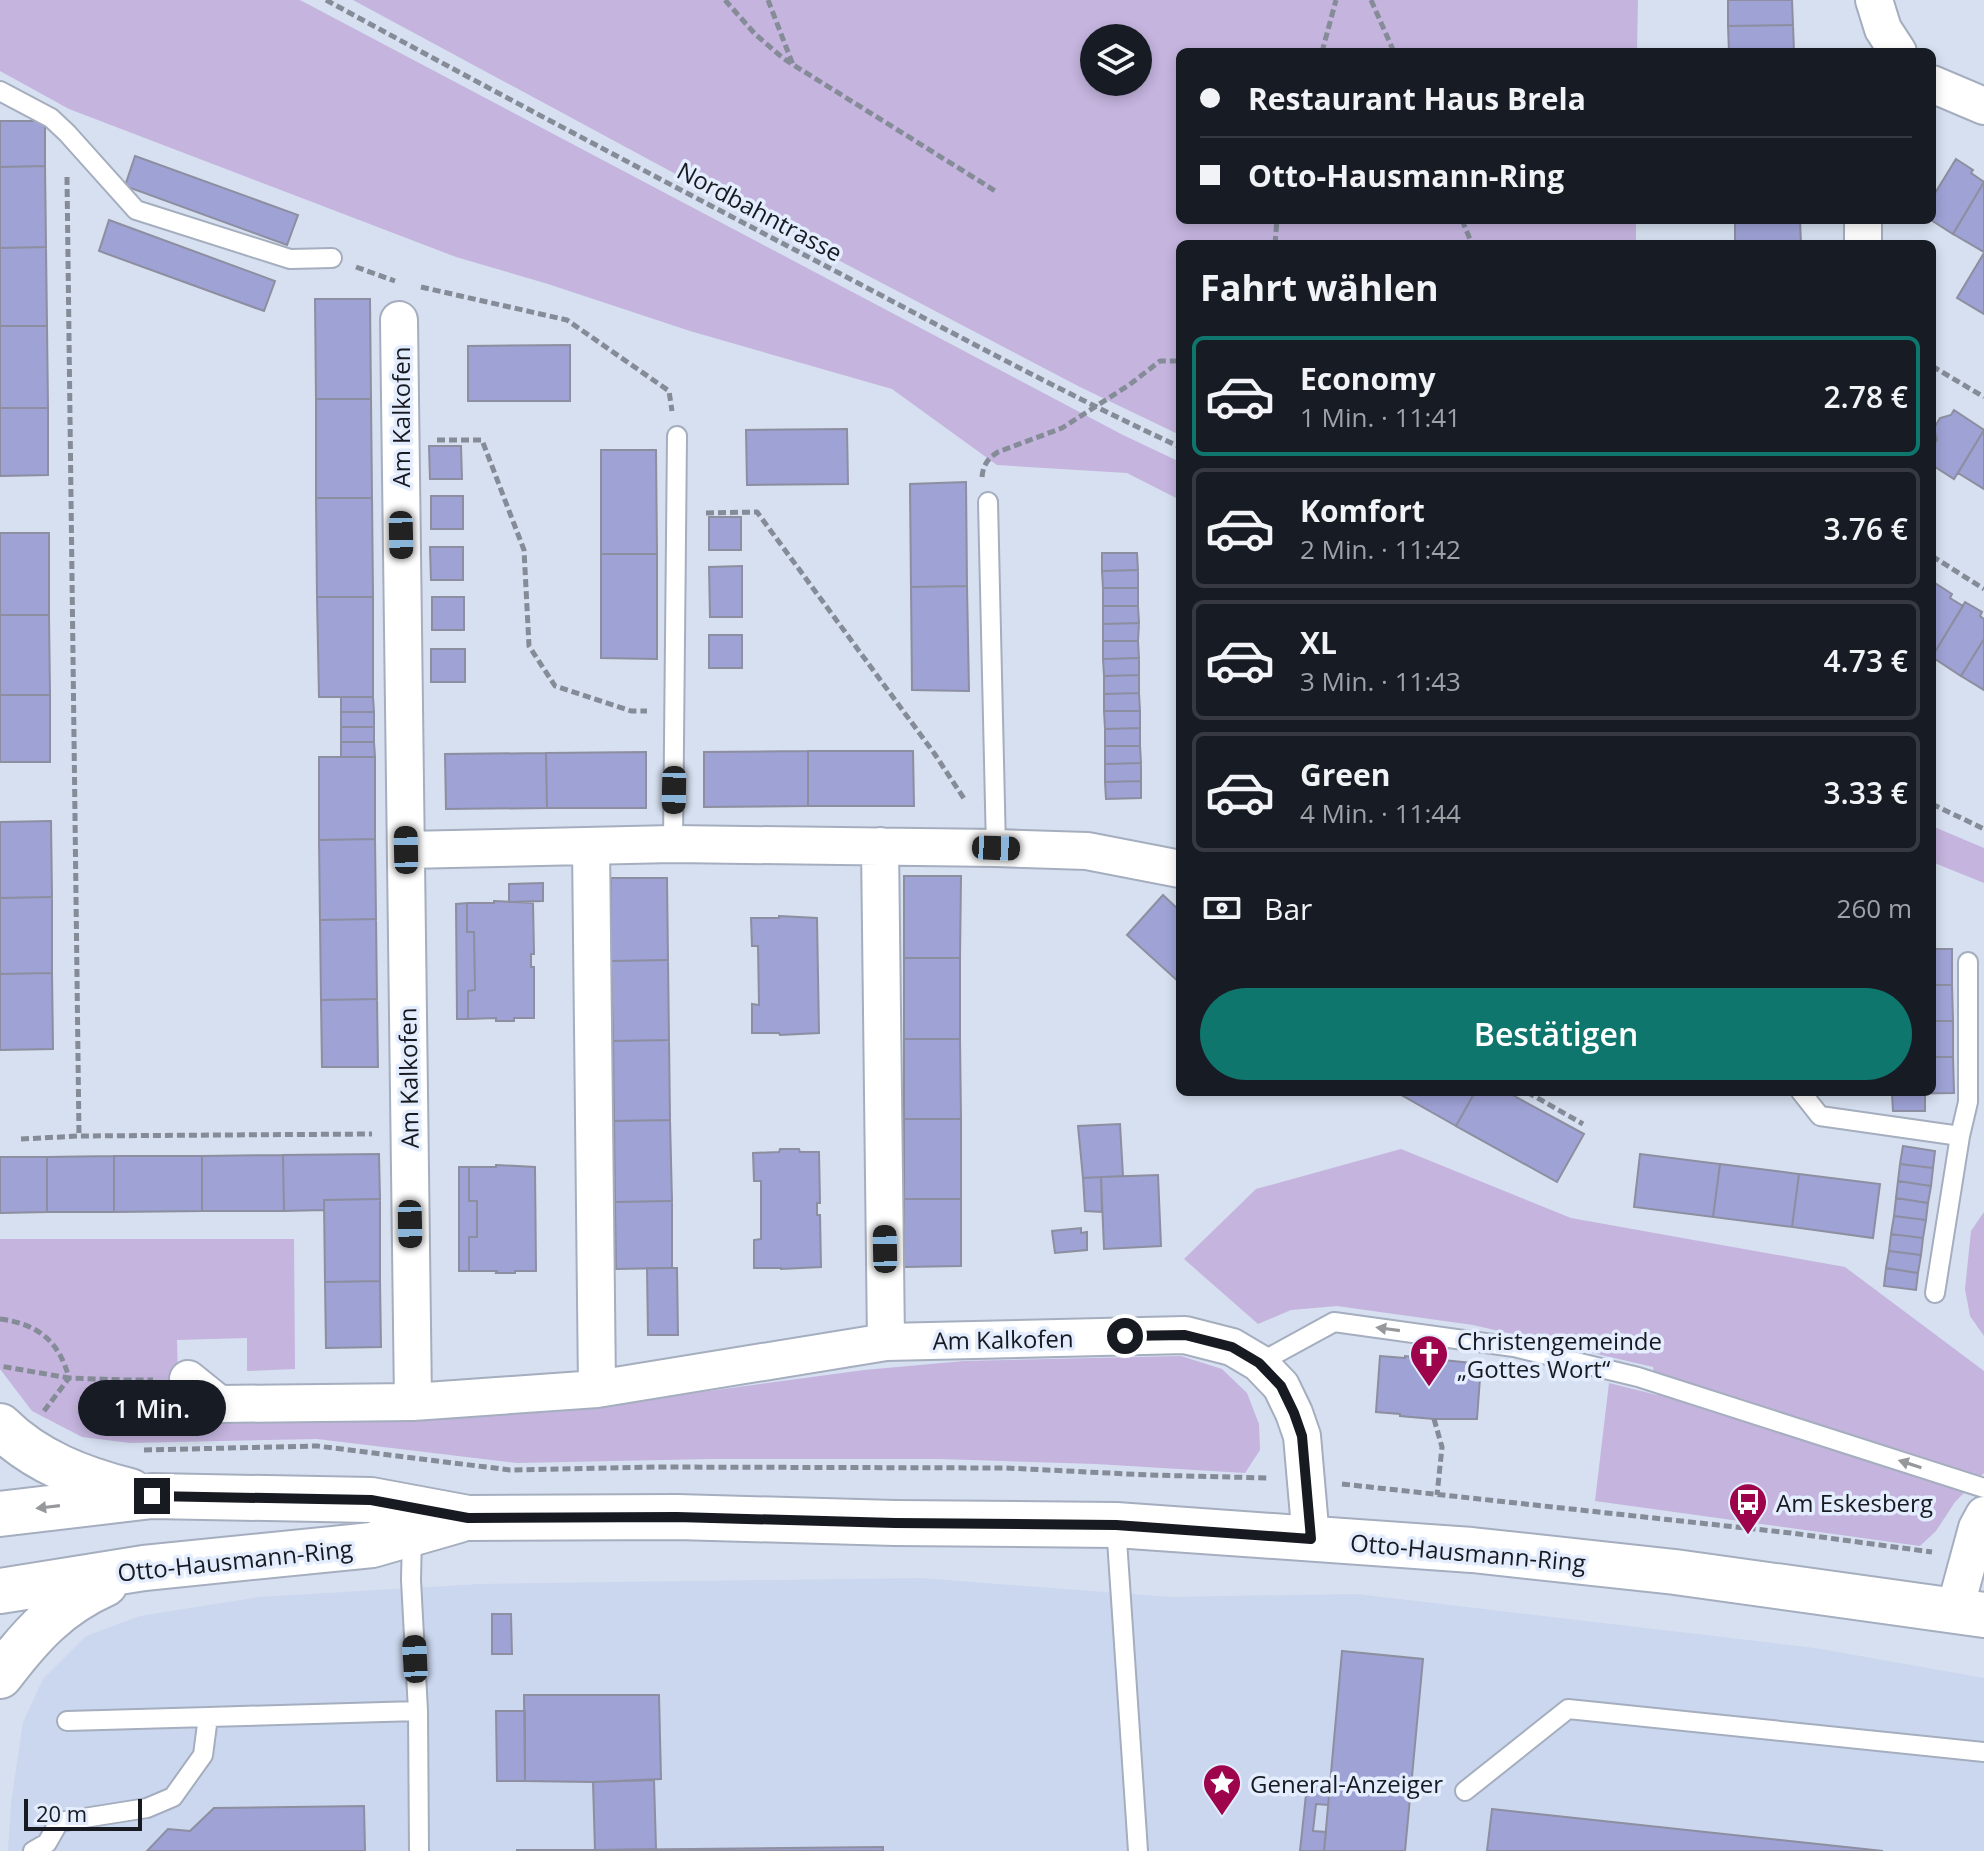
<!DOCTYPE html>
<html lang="de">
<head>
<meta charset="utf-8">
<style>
	:root { --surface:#171b24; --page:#20242c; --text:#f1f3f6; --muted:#9ea1a6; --line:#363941; --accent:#0f766e }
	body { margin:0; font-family:"Open Sans",sans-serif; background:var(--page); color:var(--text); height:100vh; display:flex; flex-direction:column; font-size:30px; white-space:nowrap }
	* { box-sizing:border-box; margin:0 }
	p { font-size:26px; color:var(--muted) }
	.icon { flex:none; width:44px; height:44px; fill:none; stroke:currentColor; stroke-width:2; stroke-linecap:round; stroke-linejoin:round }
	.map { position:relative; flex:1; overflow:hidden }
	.sheet { position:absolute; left:1176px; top:240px; width:760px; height:856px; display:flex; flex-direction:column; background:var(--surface); border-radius:12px; box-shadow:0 4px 12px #0003 }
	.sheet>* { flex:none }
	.banner { position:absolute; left:1176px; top:48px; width:760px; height:176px; border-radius:12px; box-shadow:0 4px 12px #0003; display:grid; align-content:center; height:176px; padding:0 24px; background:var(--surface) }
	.fabs { position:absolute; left:1080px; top:24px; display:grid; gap:16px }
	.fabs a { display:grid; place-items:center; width:72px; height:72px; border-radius:50%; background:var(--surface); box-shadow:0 4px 12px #0003; font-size:40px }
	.scale { position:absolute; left:24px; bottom:20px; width:118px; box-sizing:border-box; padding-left:8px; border:4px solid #171a20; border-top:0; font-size:22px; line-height:28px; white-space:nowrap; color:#171a20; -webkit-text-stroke:6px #e3edfe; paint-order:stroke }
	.end { position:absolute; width:36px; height:36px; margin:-18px; border:10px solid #171a20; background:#fff; box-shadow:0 0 0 4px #fff }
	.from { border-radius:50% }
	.bubble { position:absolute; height:56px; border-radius:28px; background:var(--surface); box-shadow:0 4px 12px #0003; font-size:26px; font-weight:600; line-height:56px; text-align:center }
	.car { position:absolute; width:24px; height:48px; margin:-24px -12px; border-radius:10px; box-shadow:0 0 6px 2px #0007; background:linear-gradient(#222 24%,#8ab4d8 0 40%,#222 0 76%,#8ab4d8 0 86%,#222 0) }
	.banner b { display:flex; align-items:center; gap:28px; height:76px; font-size:30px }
	.banner b+b { border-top:2px solid var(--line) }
	.banner i { width:20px; height:20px; background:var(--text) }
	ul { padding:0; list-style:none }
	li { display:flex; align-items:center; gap:24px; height:120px; margin:0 16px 12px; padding:0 8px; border:4px solid var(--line); border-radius:12px }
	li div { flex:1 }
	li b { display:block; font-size:30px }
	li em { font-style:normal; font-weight:600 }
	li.selected { border-color:var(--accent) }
	li>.icon { width:72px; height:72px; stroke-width:1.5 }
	h2 { padding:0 24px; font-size:36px; line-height:96px }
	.pay { display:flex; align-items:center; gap:20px; height:88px; padding:0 24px; font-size:30px }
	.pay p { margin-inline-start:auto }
	.button { display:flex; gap:16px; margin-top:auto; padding:16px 24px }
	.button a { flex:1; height:92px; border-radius:48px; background:var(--accent); color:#fff; font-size:32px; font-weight:600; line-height:92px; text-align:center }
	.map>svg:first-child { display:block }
	.built { fill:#cad7ee }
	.green { fill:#c4b4de; fill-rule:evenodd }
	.building { fill:#9ea2d5; stroke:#8d8e9f; stroke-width:2 }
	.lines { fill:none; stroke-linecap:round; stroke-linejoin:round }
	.service-casing { stroke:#a5aebe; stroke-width:22 }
	.minor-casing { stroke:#a5aebe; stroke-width:40 }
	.tertiary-casing { stroke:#a5aebe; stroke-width:48 }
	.path { stroke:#858c98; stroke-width:5; stroke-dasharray:8 4; stroke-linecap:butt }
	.service { stroke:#fff; stroke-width:18 }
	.minor { stroke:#fff; stroke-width:36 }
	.tertiary { stroke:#fff; stroke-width:44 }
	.oneway { fill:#97989b }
	.route { stroke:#171a20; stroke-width:10 }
	.labels { text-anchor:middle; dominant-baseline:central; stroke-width:7; stroke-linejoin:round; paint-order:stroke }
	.street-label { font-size:24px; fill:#171a20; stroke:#e3edfe }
	.poi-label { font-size:24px; fill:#171a20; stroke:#e3edfe; text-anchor:start }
</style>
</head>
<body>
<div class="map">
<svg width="1984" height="1851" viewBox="0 0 1984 1851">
	<rect width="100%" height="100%" fill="#d6e0f0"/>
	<!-- built -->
	<path class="built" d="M920 1578 1170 1597 1357 1594 1815 1648 1984 1678V1851H8L11 1804 23 1722 43 1679 86 1636 140 1616 259 1597 479 1584Z"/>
	<!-- green -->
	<path class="green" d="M0 0H300L1123 435 1180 462V500L1127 473 997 465 892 389 690 331 548 284 456 257 69 109 0 71Z
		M353 0H1638L1637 52H1180V220H1636V244H1180V435L1080 387 720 198ZM1094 38H1138V82H1094Z
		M1932 826 1984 848V883L1932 862Z
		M1401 1149 1571 1218 1845 1267 1984 1371V1473L1955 1502 1936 1531 1920 1546 1595 1501 1609 1383 1657 1395 1653 1367 1473 1325 1337 1306 1291 1310 1258 1324 1184 1259 1256 1189Z
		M1984 1212V1336L1970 1316 1965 1289 1971 1231Z
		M0 1239H294L295 1369 247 1371V1338L177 1340 179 1423 400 1420 562 1411 864 1370 964 1361 1181 1356 1222 1369 1247 1393 1259 1424 1260 1450 1245 1473 1096 1464 939 1459H711L517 1463 317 1439 130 1443 82 1437 32 1411 0 1369Z"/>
	<!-- building -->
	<path class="building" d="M1728 0H1792L1793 25 1728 26Z
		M1793 25 1794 52H1729L1728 26Z
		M0 121H45V166L0 167Z
		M135 156 298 215 287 245 125 186Z
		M1956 159 1973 170 1971 173 1984 182 1953 234 1931 220 1932 198Z
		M45 166 46 247 0 248V167Z
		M1984 182V252L1953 234Z
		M109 220 275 281 264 311 99 251Z
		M1735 220H1800L1801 244H1735Z
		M46 247 47 326H0V248Z
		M1984 253V314L1957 298Z
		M315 299H370L371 399H316Z
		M0 326H47L48 408H0Z
		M570 345V401H468V346Z
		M316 399H371L372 498H316Z
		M0 408H48V475L0 476Z
		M1954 410 1984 430 1954 479 1932 465V447L1937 440 1934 428 1940 418 1951 415Z
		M847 429 848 484 747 485 746 430Z
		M1984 430V489L1958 473Z
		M429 446H461L462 479H430Z
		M601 450H656L657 554H601Z
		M966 482 967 586 911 587 910 484Z
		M431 496H463V529H431Z
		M316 498H372L373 597H317Z
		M709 517H741V550H709Z
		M0 533H49V615H0Z
		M430 547H463V580H431Z
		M1102 553H1137L1138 570 1102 571Z
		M601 554H657V659L601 658Z
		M742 566V617H710L709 567Z
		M1138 570V588H1103L1102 571Z
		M1935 583 1952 594 1950 598 1963 606 1932 657V588Z
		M967 586 969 691 912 690 911 587Z
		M1103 588H1138V606H1103Z
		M317 597H373V697H319Z
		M432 597H464V630H432Z
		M1965 602 1982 612 1980 616 1984 619V639L1961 676 1932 657Z
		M1103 606H1138L1139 623 1103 624Z
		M0 615H49L50 695H0Z
		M1139 623 1138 641H1103V624Z
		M709 635H742V668H709Z
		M1984 639V690L1961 676Z
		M1103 641H1138L1139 658 1103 659Z
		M431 649H465V682H431Z
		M1139 658V675L1104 676 1103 659Z
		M1139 675V693L1104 694V676Z
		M1139 693 1140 711H1104V694Z
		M0 695H50V762H0Z
		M341 697H373L374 712H341Z
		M1104 711H1140V728L1105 729Z
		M341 712H374V727H341Z
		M341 727H374V742H341Z
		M1140 728V746H1105V729Z
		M341 742H374L375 757H341Z
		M1105 746H1140L1141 763 1105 764Z
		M808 751V806L704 807V752Z
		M808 751H913L914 806H808Z
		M646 752V808H547L546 753Z
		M546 753 547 808 446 809 445 754Z
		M319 757H375V839L319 840Z
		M1141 763V781L1105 782V764Z
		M1141 781V798L1106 799 1105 782Z
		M51 821 52 897 0 898V822Z
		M375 839 376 919 320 920 319 840Z
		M904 876H961L960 958H904Z
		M611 878H667L668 960 611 961Z
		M543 883V901L509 902V884Z
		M1163 895 1180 911V983L1127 935Z
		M52 897V973L0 974V898Z
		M494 901 533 903 534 954H531V967H534V1018H514V1021H496V1018L468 1019V991L475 990 474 932H467V903H494Z
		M467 903V932H474L475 990 468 991V1019H457L456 904Z
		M779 916 817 918 819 1033 780 1035 779 1033H752V1004L759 1005 758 946H752L751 918H779Z
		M376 919 377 999 321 1000 320 920Z
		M1932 949H1952V985H1932Z
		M904 958H960V1039H904Z
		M668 960 669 1040 613 1041 611 961Z
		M52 973 53 1049 0 1050V974Z
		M1932 985H1952L1953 1021H1932Z
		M377 999 378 1067H322L321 1000Z
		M1932 1021H1953V1057H1932Z
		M904 1039H960L961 1119H904Z
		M669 1040 670 1120 614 1121 613 1041Z
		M1932 1057H1953L1954 1093 1892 1094V1092H1932Z
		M1396 1092H1475L1456 1126Z
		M1475 1092H1507L1584 1134 1557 1182 1456 1126Z
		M1925 1093V1111H1893L1892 1094Z
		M904 1119H961V1199H904Z
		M670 1120 672 1201 615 1202 614 1121Z
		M1120 1124 1123 1176 1083 1178 1078 1126Z
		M1903 1146 1935 1151 1933 1168 1900 1164Z
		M780 1149H799L800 1152H819L820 1203H817V1215H820L821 1267 781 1269V1268H754V1240L761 1239V1181H754L753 1153 779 1152Z
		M379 1154 380 1199 324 1200V1210L284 1211 283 1155Z
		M1640 1154 1720 1164 1713 1217 1634 1207Z
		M283 1155 284 1211H202V1156Z
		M114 1156H202V1211L114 1212Z
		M114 1156V1212H47V1157Z
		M0 1157H47V1212L0 1213Z
		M1720 1164 1799 1174 1792 1227 1713 1217Z
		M1900 1164 1933 1168 1931 1186 1898 1181Z
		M496 1165 535 1167 536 1271H515V1273H496L497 1271H469V1237H477V1201H469V1167H496Z
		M459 1167H469V1201H477V1237H469V1271H459Z
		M1799 1174 1880 1184 1873 1238 1792 1227Z
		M1158 1175 1161 1246 1104 1249 1101 1177Z
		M1101 1177 1102 1212 1085 1211 1083 1178Z
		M1898 1181 1931 1186 1928 1203 1896 1198Z
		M1896 1198 1928 1203 1926 1220 1894 1216Z
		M380 1199V1281L325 1282 324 1200Z
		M904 1199H961V1266L904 1267Z
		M672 1201V1268L616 1269 615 1202Z
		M1894 1216 1926 1220 1923 1238 1891 1234Z
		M1081 1228V1233L1087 1232V1250L1055 1253 1052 1231Z
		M1891 1234 1923 1238 1921 1255 1889 1251Z
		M1889 1251 1921 1255 1918 1273 1886 1268Z
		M647 1268H677L678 1335H648Z
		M1886 1268 1918 1273 1916 1290 1884 1286Z
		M380 1281 381 1347 326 1348 325 1282Z
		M1380 1356 1405 1358V1356L1481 1364 1477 1419H1434L1400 1416V1414L1376 1412Z
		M492 1614H511L512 1654H492Z
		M1342 1651 1423 1659 1405 1851H1324Z
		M524 1695H659L661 1779 593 1782 525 1781Z
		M496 1711H525V1781H497Z
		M654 1780 656 1849 595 1850 593 1782Z
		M1307 1785 1330 1788 1328 1805 1316 1804 1313 1831 1326 1832 1324 1851H1300Z
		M364 1806 365 1851H147L168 1829 190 1831 214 1808Z
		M1492 1809 1883 1851H1487Z
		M883 1847V1851L516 1850H595Z"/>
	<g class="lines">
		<!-- service casing -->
		<g class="service-casing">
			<path id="service" d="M0 91 51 118 67 133 136 210 290 259 332 258
				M988 502 996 848
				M673 844 677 436
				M1801 1092 1820 1116 1960 1136
				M1935 1293 1960 1136 1968 1102V962
				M1259 1363 1334 1322 1514 1347 1638 1377 1984 1488
				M1116 1525 1138 1851
				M418 1711 419 1851
				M67 1721 208 1717
				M1465 1791 1568 1709 1984 1752
				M33 1851 47 1843 59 1822 147 1808 173 1797 203 1755 208 1717 418 1711 411 1580 412 1534"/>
		</g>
		<!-- minor casing -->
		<g class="minor-casing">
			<path id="minor" d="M1874 0 1883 29 1898 52
				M1932 84 1984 106
				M1863 220V244
				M399 320 413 1402
				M591 846 597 1389
				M880 846 886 1342
				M406 850 673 844 996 848 1087 851 1180 869
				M188 1379 219 1404 413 1402 597 1389 886 1342 1185 1335 1232 1347 1259 1363 1281 1386 1294 1413 1302 1436 1311 1539
				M1955 1609 1977 1528 1984 1515"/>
		</g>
		<!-- tertiary casing -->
		<g class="tertiary-casing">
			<path id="tertiary" d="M0 1426C35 1461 82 1479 130 1491
				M0 1514 152 1496 371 1500 468 1518 677 1517 895 1523 1116 1525 1472 1550 1675 1572 1984 1615
				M0 1591 144 1568 372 1545 459 1520
				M0 1676C31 1635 58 1605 105 1584"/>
		</g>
		<!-- path -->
		<path class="path" d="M326 0C489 89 654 176 818 262 938 325 1057 390 1180 447
			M725 0 755 34 784 59 997 192
			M768 0 793 65
			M1371 0 1394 52
			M1322 52 1336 0
			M67 177 79 1136
			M1462 220 1472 244
			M1275 244 1277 220
			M356 267 395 281
			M421 287 567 320 669 391 672 411
			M1932 366 1984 397
			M437 440H482L524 550 529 646 555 686 631 711H647
			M982 477C983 465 988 458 998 452L1062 428 1129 385 1160 361H1180
			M706 513 757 512 934 753 965 800
			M1932 556 1984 589
			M1932 804 1984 829
			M1527 1092 1583 1124
			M21 1139 79 1136 372 1134
			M0 1319C38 1324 59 1341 69 1378L0 1366
			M44 1411 69 1378 124 1380H153
			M1434 1419 1442 1447 1437 1495
			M144 1450 317 1446 510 1470 658 1467 1006 1468 1149 1475 1268 1478
			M1342 1484 1791 1533 1932 1552"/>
		<!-- service -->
		<use href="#service" class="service"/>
		<!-- minor -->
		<use href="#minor" class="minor"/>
		<!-- tertiary -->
		<use href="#tertiary" class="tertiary"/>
	</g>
	<!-- one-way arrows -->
	<defs><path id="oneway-solid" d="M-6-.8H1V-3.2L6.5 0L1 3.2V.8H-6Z" transform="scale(2)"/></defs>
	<g class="oneway">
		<use href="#oneway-solid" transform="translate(1388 1329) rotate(-172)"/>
		<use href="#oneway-solid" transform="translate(1910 1464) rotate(-162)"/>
		<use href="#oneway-solid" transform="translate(48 1507) rotate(173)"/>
	</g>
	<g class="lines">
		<!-- route -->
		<path class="route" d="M152 1496 371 1500 468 1518 677 1517 895 1523 1116 1525 1311 1539 1302 1436 1294 1413 1281 1386 1259 1363 1232 1347 1185 1335 1125 1336"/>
	</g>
	<!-- icons -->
	<defs>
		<g id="church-pin" transform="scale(2)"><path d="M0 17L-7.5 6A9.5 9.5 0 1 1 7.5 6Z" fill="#9e044c" stroke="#e3edfe"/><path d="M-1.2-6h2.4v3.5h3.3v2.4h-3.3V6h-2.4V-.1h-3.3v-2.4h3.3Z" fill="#fff"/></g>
		<g id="bus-pin" transform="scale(2)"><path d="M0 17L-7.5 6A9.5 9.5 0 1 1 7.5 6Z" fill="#9e044c" stroke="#e3edfe"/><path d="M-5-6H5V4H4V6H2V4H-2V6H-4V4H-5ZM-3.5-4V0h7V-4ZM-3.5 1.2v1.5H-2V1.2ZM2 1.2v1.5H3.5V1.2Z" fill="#fff"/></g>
		<g id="sight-pin" transform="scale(2)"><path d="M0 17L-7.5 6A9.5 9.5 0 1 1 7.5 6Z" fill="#9e044c" stroke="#e3edfe"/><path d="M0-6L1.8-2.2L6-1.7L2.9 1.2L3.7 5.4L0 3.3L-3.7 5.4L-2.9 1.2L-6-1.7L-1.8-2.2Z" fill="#fff"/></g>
	</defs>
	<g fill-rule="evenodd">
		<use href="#church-pin" x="1429" y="1354"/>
		<use href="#bus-pin" x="1748" y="1502"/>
		<use href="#sight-pin" x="1222" y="1783"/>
	</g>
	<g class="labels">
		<!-- street labels -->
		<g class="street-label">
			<text transform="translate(760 211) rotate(28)">Nordbahntrasse</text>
			<text transform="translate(400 417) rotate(-90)">Am Kalkofen</text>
			<text transform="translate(408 1078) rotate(-91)">Am Kalkofen</text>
			<text transform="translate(1003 1339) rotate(-1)">Am Kalkofen</text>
			<text transform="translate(1468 1552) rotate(5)">Otto-Hausmann-Ring</text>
			<text transform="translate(235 1560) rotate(-6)">Otto-Hausmann-Ring</text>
		</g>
		<!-- poi labels -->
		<g class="poi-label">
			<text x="1457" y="1340">Christengemeinde<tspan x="1457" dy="28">„Gottes Wort“</tspan></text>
			<text x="1776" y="1502">Am Eskesberg</text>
			<text x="1250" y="1783">General-Anzeiger</text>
		</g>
	</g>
</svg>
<div class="fabs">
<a><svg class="icon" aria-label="layers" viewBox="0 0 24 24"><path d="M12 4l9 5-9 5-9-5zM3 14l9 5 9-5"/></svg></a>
</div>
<div class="scale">20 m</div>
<i class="end from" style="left:1125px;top:1336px"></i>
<i class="end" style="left:152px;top:1496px"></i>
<div class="bubble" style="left:78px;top:1380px;width:148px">1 Min.</div>
<i class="car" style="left:401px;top:535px;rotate:179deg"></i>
<i class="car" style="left:674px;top:790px;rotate:181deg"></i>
<i class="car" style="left:996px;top:848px;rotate:92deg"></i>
<i class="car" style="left:406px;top:850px;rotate:359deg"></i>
<i class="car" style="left:410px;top:1224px;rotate:179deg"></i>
<i class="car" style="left:885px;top:1249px;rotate:359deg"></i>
<i class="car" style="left:415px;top:1659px;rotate:357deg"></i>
<div class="banner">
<b><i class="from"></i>Restaurant Haus Brela</b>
<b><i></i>Otto-Hausmann-Ring</b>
</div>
<section class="sheet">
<h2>Fahrt wählen</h2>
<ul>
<li class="selected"><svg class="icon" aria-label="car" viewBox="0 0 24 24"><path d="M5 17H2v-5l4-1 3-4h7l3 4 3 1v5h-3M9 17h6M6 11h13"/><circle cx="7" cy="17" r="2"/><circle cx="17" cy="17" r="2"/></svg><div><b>Economy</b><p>1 Min. · 11:41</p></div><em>2.78 €</em></li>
<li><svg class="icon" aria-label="car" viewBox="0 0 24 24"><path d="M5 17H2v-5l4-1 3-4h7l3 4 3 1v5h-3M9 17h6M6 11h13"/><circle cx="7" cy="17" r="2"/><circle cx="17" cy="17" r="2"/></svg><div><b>Komfort</b><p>2 Min. · 11:42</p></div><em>3.76 €</em></li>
<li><svg class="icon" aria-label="car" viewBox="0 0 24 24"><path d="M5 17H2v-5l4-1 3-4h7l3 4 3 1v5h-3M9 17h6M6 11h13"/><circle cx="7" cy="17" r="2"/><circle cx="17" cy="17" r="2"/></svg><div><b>XL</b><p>3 Min. · 11:43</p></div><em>4.73 €</em></li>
<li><svg class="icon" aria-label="car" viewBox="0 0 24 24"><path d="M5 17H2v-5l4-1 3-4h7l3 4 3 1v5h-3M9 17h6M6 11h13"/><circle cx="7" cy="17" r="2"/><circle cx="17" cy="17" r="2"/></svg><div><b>Green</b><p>4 Min. · 11:44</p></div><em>3.33 €</em></li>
</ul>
<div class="pay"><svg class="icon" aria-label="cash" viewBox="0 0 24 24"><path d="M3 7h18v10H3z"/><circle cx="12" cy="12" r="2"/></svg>Bar<p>260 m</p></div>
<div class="button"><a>Bestätigen</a></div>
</section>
</div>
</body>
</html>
